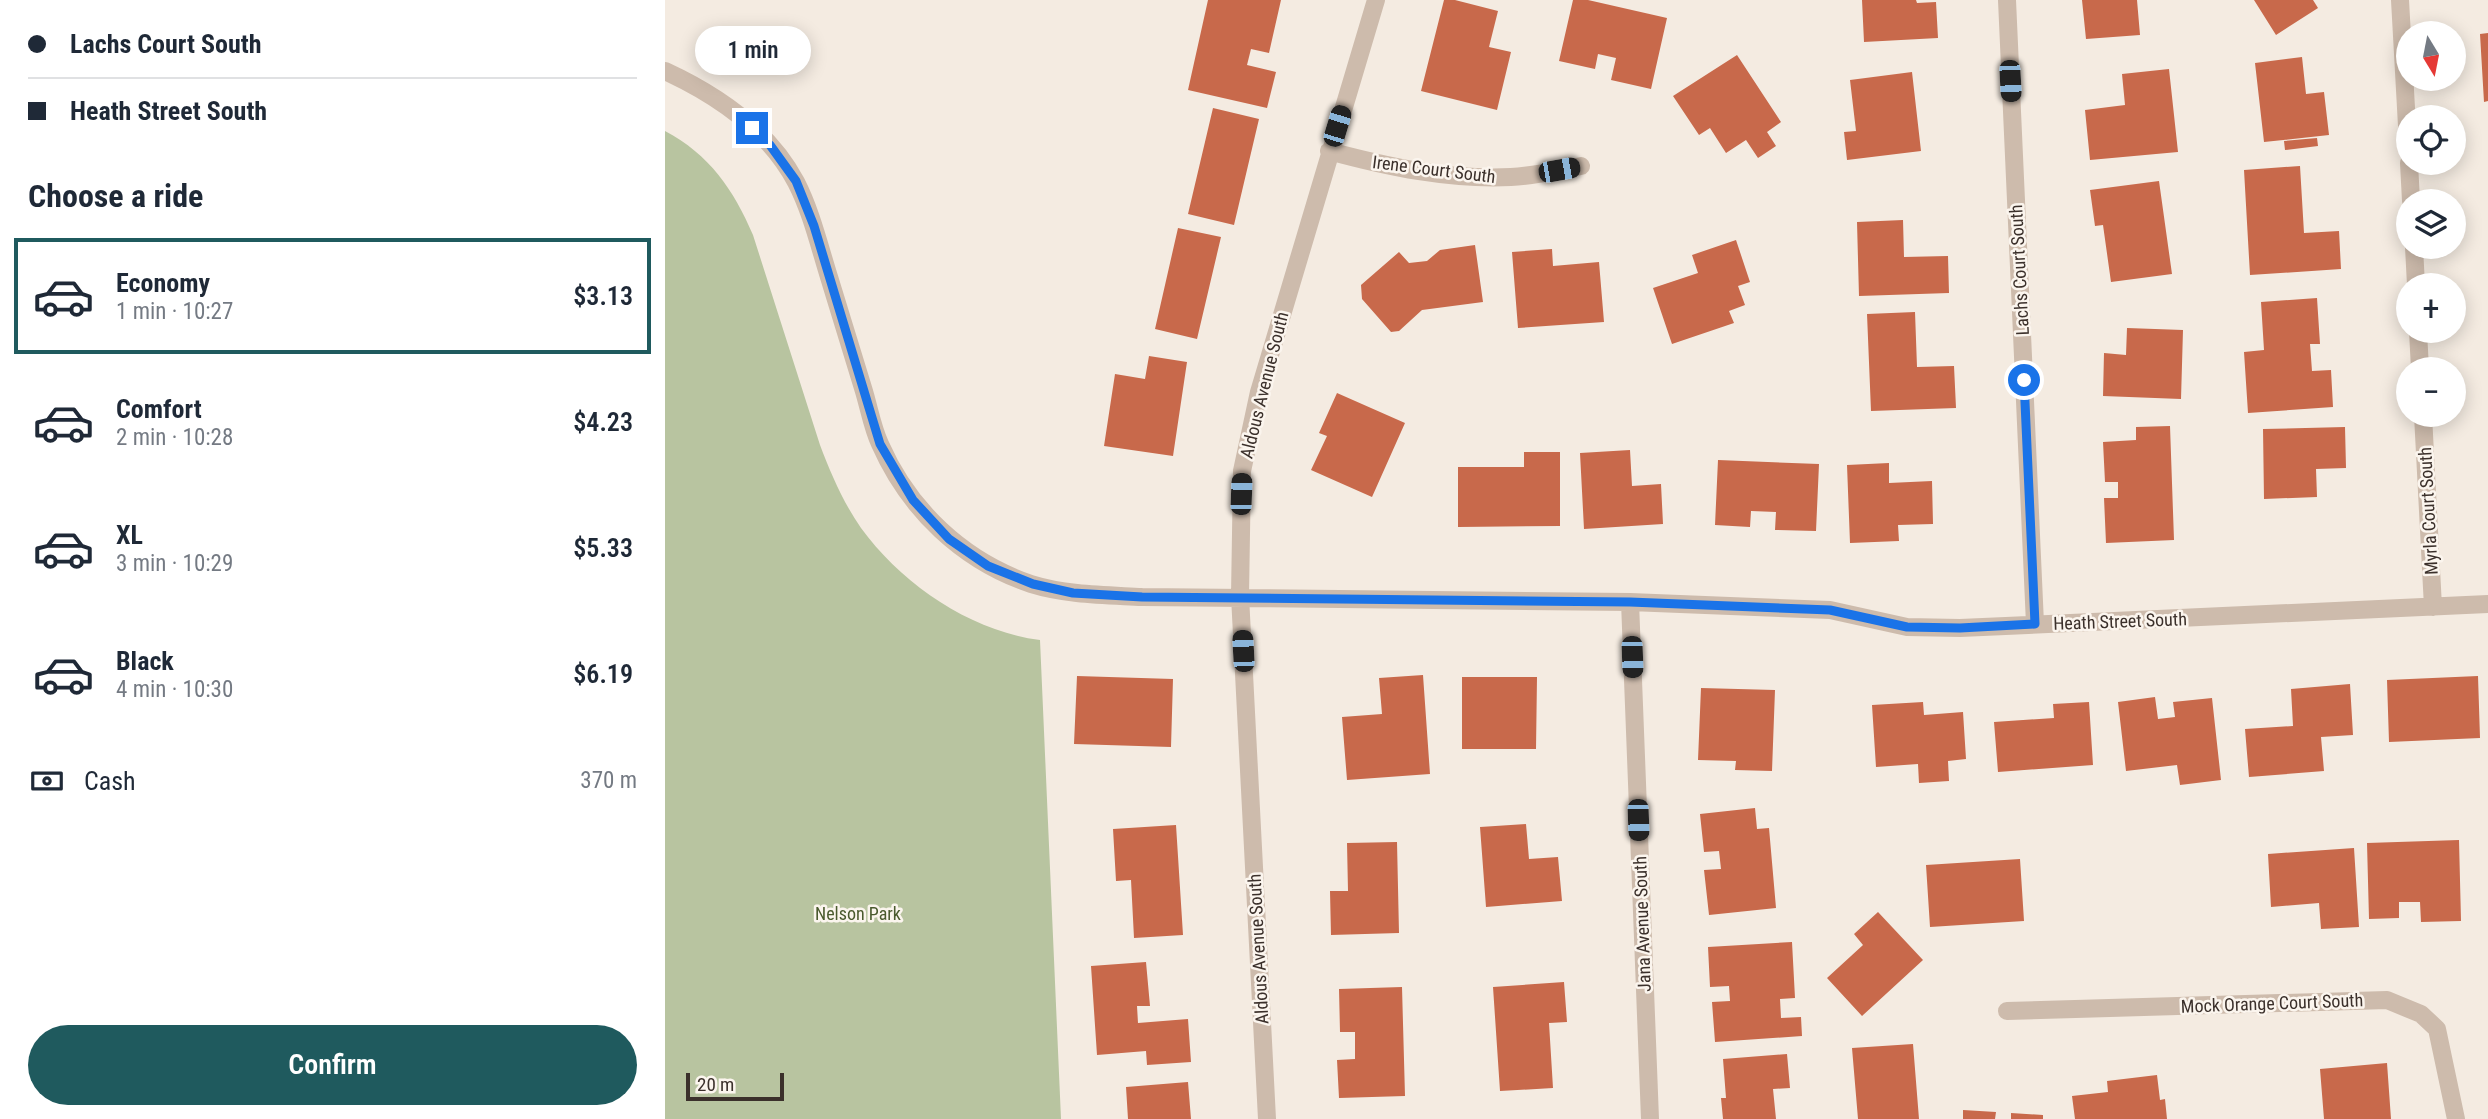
<!DOCTYPE html>
<html lang="en">
<head>
<meta charset="utf-8">
<style>
	:root { --surface:#fff; --page:#f6f6f7; --text:#1f2937; --muted:#747a83; --line:#e0e1e3; --accent:#1f5a5e }
	body { margin:0; font-family:"Roboto Condensed",sans-serif; background:var(--page); color:var(--text); height:100vh; display:flex; flex-direction:column; font-size:26px; white-space:nowrap }
	* { box-sizing:border-box; margin:0 }
	p { font-size:23px; color:var(--muted) }
	.icon { flex:none; width:38px; height:38px; fill:none; stroke:currentColor; stroke-width:2; stroke-linecap:round; stroke-linejoin:round }
	.map { position:relative; flex:1; overflow:hidden }
	.side { display:flex; flex-direction:column; background:var(--surface); width:665px }
	.side>* { flex:none }
	.banner { display:grid; align-content:center; height:154px; padding:0 28px; background:var(--surface) }
	.needle { width:46px; rotate:170deg }
	.fabs { position:absolute; left:1731px; top:21px; display:grid; gap:14px }
	.fabs a { display:grid; place-items:center; width:70px; height:70px; border-radius:50%; background:var(--surface); box-shadow:0 4px 18px #0003; font-size:35px }
	.scale { position:absolute; left:21px; bottom:18px; width:98px; box-sizing:border-box; padding-left:7px; border:4px solid #3b302b; border-top:0; font-size:19px; line-height:24px; white-space:nowrap; color:#3b302b; -webkit-text-stroke:5px #fbf5ee; paint-order:stroke }
	.end { position:absolute; width:32px; height:32px; margin:-16px; border:9px solid #1a73e8; background:#fff; box-shadow:0 0 0 4px #fff }
	.from { border-radius:50% }
	.bubble { position:absolute; height:49px; border-radius:24px; background:var(--surface); box-shadow:0 4px 18px #0003; font-size:23px; font-weight:600; line-height:49px; text-align:center }
	.car { position:absolute; width:21px; height:42px; margin:-21px -10px; border-radius:9px; box-shadow:0 0 5px 2px #0007; background:linear-gradient(#222 24%,#8ab4d8 0 40%,#222 0 76%,#8ab4d8 0 86%,#222 0) }
	.banner b { display:flex; align-items:center; gap:24px; height:66px; font-size:26px }
	.banner b+b { border-top:2px solid var(--line) }
	.banner i { width:18px; height:18px; background:var(--text) }
	ul { padding:0; list-style:none }
	li { display:flex; align-items:center; gap:21px; height:116px; margin:0 14px 10px; padding:0 14px; border:4px solid transparent; border-radius:0px }
	li div { flex:1 }
	li b { display:block; font-size:26px }
	li em { font-style:normal; font-weight:600 }
	li.current { border-color:var(--accent) }
	li>.icon { width:63px; height:63px; stroke-width:1.5 }
	h2 { padding:0 28px; font-size:32px; line-height:84px }
	.pay { display:flex; align-items:center; gap:18px; height:77px; padding:0 28px; font-size:26px }
	.pay p { margin-inline-start:auto }
	.action { display:flex; gap:14px; margin-top:auto; padding:14px 28px }
	.action a { flex:1; height:80px; border-radius:42px; background:var(--accent); color:#fff; font-size:28px; font-weight:600; line-height:80px; text-align:center }
	main { display:flex; flex:1; min-height:0 }
	.map>svg:first-child { display:block }
	.green { fill:#b8c4a0 }
	.building { fill:#c8694b }
	.lines { fill:none; stroke-linecap:round; stroke-linejoin:round }
	.street { stroke:#cdbbac; stroke-width:18 }
	.route { stroke:#1a73e8; stroke-width:9 }
	.labels { text-anchor:middle; dominant-baseline:central; stroke-width:5; stroke-linejoin:round; paint-order:stroke }
	.street-label { font-size:18px; fill:#3b302b; stroke:#fbf5ee }
	.park-label { font-size:18px; fill:#4a5a2e; stroke:#fbf5ee }
</style>
</head>
<body>
<main>
<section class="side">
<div class="banner">
<b><i class="from"></i>Lachs Court South</b>
<b><i></i>Heath Street South</b>
</div>
<h2>Choose a ride</h2>
<ul>
<li class="current"><svg class="icon" aria-label="car" viewBox="0 0 24 24"><path d="M5 17H2v-5l4-1 3-4h7l3 4 3 1v5h-3M9 17h6M6 11h13"/><circle cx="7" cy="17" r="2"/><circle cx="17" cy="17" r="2"/></svg><div><b>Economy</b><p>1 min · 10:27</p></div><em>$3.13</em></li>
<li><svg class="icon" aria-label="car" viewBox="0 0 24 24"><path d="M5 17H2v-5l4-1 3-4h7l3 4 3 1v5h-3M9 17h6M6 11h13"/><circle cx="7" cy="17" r="2"/><circle cx="17" cy="17" r="2"/></svg><div><b>Comfort</b><p>2 min · 10:28</p></div><em>$4.23</em></li>
<li><svg class="icon" aria-label="car" viewBox="0 0 24 24"><path d="M5 17H2v-5l4-1 3-4h7l3 4 3 1v5h-3M9 17h6M6 11h13"/><circle cx="7" cy="17" r="2"/><circle cx="17" cy="17" r="2"/></svg><div><b>XL</b><p>3 min · 10:29</p></div><em>$5.33</em></li>
<li><svg class="icon" aria-label="car" viewBox="0 0 24 24"><path d="M5 17H2v-5l4-1 3-4h7l3 4 3 1v5h-3M9 17h6M6 11h13"/><circle cx="7" cy="17" r="2"/><circle cx="17" cy="17" r="2"/></svg><div><b>Black</b><p>4 min · 10:30</p></div><em>$6.19</em></li>
</ul>
<div class="pay"><svg class="icon" aria-label="cash" viewBox="0 0 24 24"><path d="M3 7h18v10H3z"/><circle cx="12" cy="12" r="2"/></svg>Cash<p>370 m</p></div>
<div class="action"><a>Confirm</a></div>
</section>
<div class="map">
<svg width="1823" height="1119" viewBox="0 0 1823 1119">
	<rect width="100%" height="100%" fill="#f4ebe1"/>
	<!-- green -->
	<path class="green" d="M0 131C44 154 69 190 88 235L155 445C166 474 178 502 196 528 237 584 305 631 375 640L396 1119H0Z"/>
	<!-- building -->
	<path class="building" d="M543 0H616L604 53 586 49 582 65 611 72 602 108 523 90Z
		M779 0H790L833 11 824 47 846 52 832 110 756 91Z
		M908 0H923L1002 18 986 89 946 80 951 58 933 54 930 69 894 61Z
		M1197 0H1251L1252 3 1271 2 1273 38 1199 42Z
		M1417 0H1472L1475 35 1421 39Z
		M1589 0H1648L1653 8 1611 35Z
		M1823 33V101L1819 102 1815 34Z
		M1072 55 1116 122 1102 132 1111 146 1093 158 1081 140 1061 153 1045 128 1034 135 1008 96Z
		M1637 57 1641 94 1659 92 1664 135 1599 142 1590 63Z
		M1504 69 1513 152 1425 160 1420 110 1460 105 1457 74Z
		M1247 72 1256 151 1182 160 1179 132 1191 131 1185 80Z
		M548 108 594 119 569 225 523 214Z
		M1652 138 1653 146 1620 150 1619 141Z
		M1635 166 1639 233 1674 231 1676 269 1585 275 1579 170Z
		M1494 181 1507 274 1446 282 1438 225 1430 226 1425 190Z
		M1238 220 1239 257 1283 256 1284 293 1194 296 1192 222Z
		M513 228 556 237 532 339 490 329Z
		M1071 240 1085 282 1073 286 1080 305 1064 311 1069 323 1007 344 988 288 1033 273 1027 255Z
		M810 245 818 302 757 310 734 331 726 332 697 299 696 285 734 252 744 263 762 261 775 250Z
		M887 249 888 266 934 262 939 322 853 328 847 252Z
		M1652 298 1655 344H1645L1647 371 1666 370 1668 407 1583 413 1579 352 1599 350 1596 302Z
		M1250 312 1252 367 1289 366 1291 408 1206 411 1202 314Z
		M1462 328 1518 330 1516 399 1438 396 1439 353 1461 355Z
		M484 356 522 362 508 456 439 446 450 374 480 379Z
		M672 393 740 423 707 497 646 470 662 436 654 433Z
		M1505 426 1509 540 1441 543 1439 498H1453V482H1440L1438 442 1471 440V427Z
		M1680 427 1681 468 1651 469 1652 497 1599 499 1598 429Z
		M965 450 967 486 996 484 998 524 919 529 915 453Z
		M859 452H895V526L793 527V467H859Z
		M1053 460 1154 464 1151 531 1110 530 1111 512 1086 511 1085 527 1050 525Z
		M1224 463V483L1267 481 1268 524 1233 525 1234 541 1185 543 1182 465Z
		M758 675 765 774 682 780 677 717 717 714 714 678Z
		M412 676 508 679 506 747 409 744Z
		M1813 676 1815 738 1724 742 1722 680Z
		M797 677H872L871 749H797Z
		M1685 684 1688 735 1656 737 1659 771 1584 777 1580 729 1628 726 1626 689Z
		M1036 688 1110 690 1107 771 1070 770 1071 761 1033 760Z
		M1490 697 1493 719 1510 717 1508 702 1547 698 1556 780 1515 785 1512 765 1461 771 1453 702Z
		M1258 702 1259 715 1298 712 1301 759 1283 761 1284 781 1254 783 1253 764 1211 767 1207 705Z
		M1424 702 1428 765 1333 772 1329 722 1389 718 1388 704Z
		M1090 808 1092 829 1104 828 1111 908 1044 915 1039 870 1056 869 1054 851 1039 852 1035 814Z
		M861 824 864 859 893 857 897 901 821 907 815 827Z
		M511 825 518 935 469 938 466 880 451 881 448 829Z
		M1794 840 1796 921 1756 922 1755 902H1734V918L1704 919 1702 843Z
		M732 842 734 933 666 935 665 891H683L682 843Z
		M1689 848 1694 927 1656 929 1654 903 1606 907 1603 854Z
		M1355 859 1359 921 1265 927 1261 865Z
		M1213 912 1258 960 1197 1016 1162 978 1198 945 1189 934Z
		M1127 942 1130 998 1115 999 1116 1018 1136 1017 1137 1036 1050 1042 1047 1002 1065 1001 1064 986 1045 987 1043 947Z
		M481 962 485 1006H472L473 1023 523 1019 526 1062 482 1065 481 1051 432 1055 426 966Z
		M899 982 902 1022 884 1023 888 1088 835 1091 828 987Z
		M737 987 740 1096 674 1098 672 1060 690 1059V1032H675L674 989Z
		M1248 1044 1254 1119H1193L1187 1048Z
		M1122 1054 1125 1088 1108 1089 1111 1119H1058L1056 1098H1061L1058 1059Z
		M1722 1063 1726 1119H1659L1655 1069Z
		M1492 1075 1495 1100 1500 1099 1502 1119H1410L1407 1096 1443 1092 1442 1081Z
		M523 1082 526 1119H463L461 1087Z
		M1298 1110 1331 1112 1330 1119H1298Z
		M1346 1113 1378 1115V1119H1346Z"/>
	<g class="lines">
		<!-- street -->
		<path class="street" d="M1342 0 1370 624
			M1735 0 1743 144
			M0 71C52 95 103 129 131 182 146 211 154 245 164 277 175 314 187 351 198 388 204 407 207 427 215 444 244 510 298 561 366 584 401 595 440 595 477 597L965 602 1165 610 1242 627 1295 628 1823 604
			M664 151C723 167 785 180 846 177 869 176 893 170 916 166
			M1744 163 1746 201
			M1749 247 1751 285
			M1753 331 1755 369
			M1758 415 1768 607
			M965 602 985 1119
			M1342 1011 1722 1000 1756 1014 1772 1029 1791 1119
			M602 1119 575 596 577 471 594 392 711 0"/>
	</g>
	<g class="lines">
		<!-- route -->
		<path class="route" d="M87 128 105 145 131 181 149 226 215 444 248 500 284 539 323 566 368 584 408 593 477 597 965 602 1165 610 1242 627 1295 628 1370 624 1359 380"/>
	</g>
	<g class="labels">
		<!-- street labels -->
		<g class="street-label">
			<text transform="translate(769 169) rotate(7)">Irene Court South</text>
			<text transform="translate(1354 270) rotate(-93)">Lachs Court South</text>
			<text transform="translate(599 385) rotate(-76)">Aldous Avenue South</text>
			<text transform="translate(1763 511) rotate(-93)">Myrla Court South</text>
			<text transform="translate(1455 621) rotate(-2)">Heath Street South</text>
			<text transform="translate(977 924) rotate(-92)">Jana Avenue South</text>
			<text transform="translate(593 949) rotate(-93)">Aldous Avenue South</text>
			<text transform="translate(1607 1003) rotate(-2)">Mock Orange Court South</text>
		</g>
		<!-- park labels -->
		<g class="park-label">
			<text x="193" y="913">Nelson Park</text>
		</g>
	</g>
</svg>
<div class="fabs">
<a><svg class="needle" viewBox="-14 -14 28 28"><path d="M0-13l5 13h-10z" fill="#e53935"/><path d="M0 13l5-13h-10z" fill="#747a83"/></svg></a>
<a><svg class="icon" aria-label="locate" viewBox="0 0 24 24"><circle cx="12" cy="12" r="6"/><path d="M12 2v4M12 18v4M2 12h4M18 12h4"/></svg></a>
<a><svg class="icon" aria-label="layers" viewBox="0 0 24 24"><path d="M12 4l9 5-9 5-9-5zM3 14l9 5 9-5"/></svg></a>
<a>+</a>
<a>−</a>
</div>
<div class="scale">20 m</div>
<i class="end from" style="left:1359px;top:380px"></i>
<i class="end" style="left:87px;top:128px"></i>
<div class="bubble" style="left:30px;top:26px;width:116px">1 min</div>
<i class="car" style="left:1345px;top:81px;rotate:177deg"></i>
<i class="car" style="left:672px;top:126px;rotate:17deg"></i>
<i class="car" style="left:894px;top:170px;rotate:80deg"></i>
<i class="car" style="left:576px;top:494px;rotate:2deg"></i>
<i class="car" style="left:578px;top:651px;rotate:357deg"></i>
<i class="car" style="left:967px;top:657px;rotate:178deg"></i>
<i class="car" style="left:973px;top:820px;rotate:178deg"></i>
</div>
</main>
</body>
</html>
